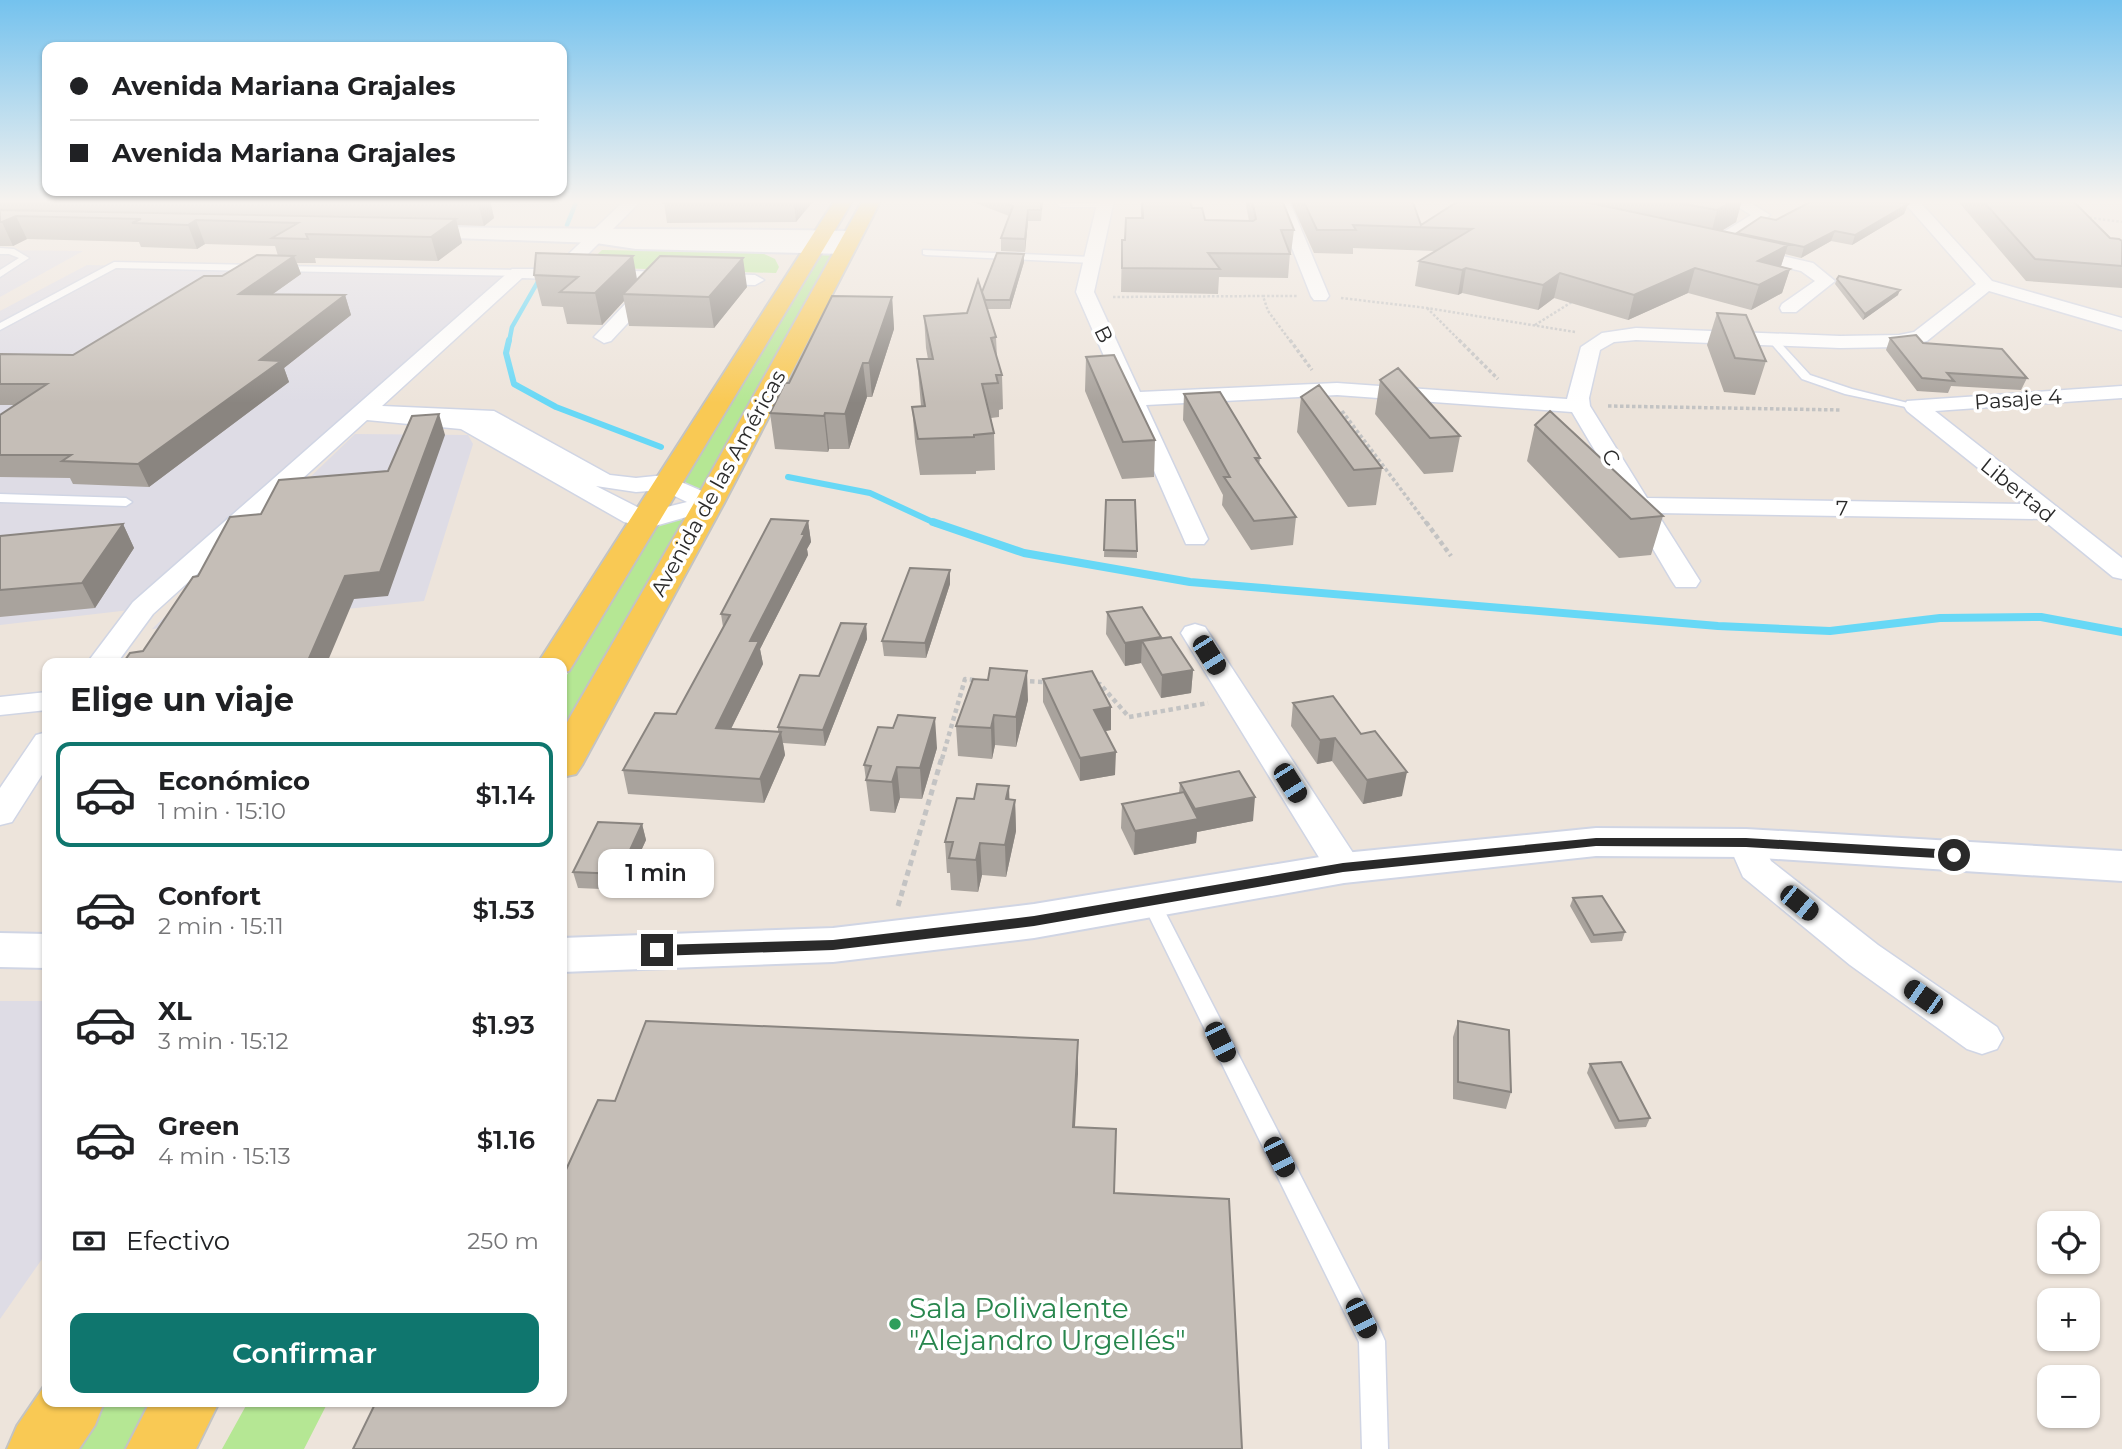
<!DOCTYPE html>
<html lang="es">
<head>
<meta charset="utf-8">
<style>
	:root { --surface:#fff; --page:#f6f6f6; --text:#202124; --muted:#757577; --line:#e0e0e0; --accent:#0f766e }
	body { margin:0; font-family:Montserrat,sans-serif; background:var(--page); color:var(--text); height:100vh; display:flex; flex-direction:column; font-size:26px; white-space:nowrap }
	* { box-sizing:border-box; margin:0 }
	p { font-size:23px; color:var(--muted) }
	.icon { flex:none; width:38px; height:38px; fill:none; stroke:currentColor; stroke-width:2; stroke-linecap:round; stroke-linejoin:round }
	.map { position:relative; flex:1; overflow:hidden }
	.sheet { position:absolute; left:42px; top:658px; width:525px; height:749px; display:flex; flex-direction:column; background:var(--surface); border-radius:14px; box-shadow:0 2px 5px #0004 }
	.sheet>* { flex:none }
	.guide { position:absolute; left:42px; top:42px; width:525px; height:154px; border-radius:14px; box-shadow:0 2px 5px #0004; display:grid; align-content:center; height:154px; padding:0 28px; background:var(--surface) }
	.controls { position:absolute; left:2037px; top:1211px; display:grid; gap:14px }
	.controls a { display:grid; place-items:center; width:63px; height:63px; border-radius:14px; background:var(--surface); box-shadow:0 2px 5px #0004; font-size:35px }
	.end { position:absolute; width:32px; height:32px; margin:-16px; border:9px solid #2a2a2a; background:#fff; box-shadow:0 0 0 4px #fff }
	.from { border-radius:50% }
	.bubble { position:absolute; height:49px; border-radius:14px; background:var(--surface); box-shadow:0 2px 5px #0004; font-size:23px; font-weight:600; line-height:49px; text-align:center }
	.car { position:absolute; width:21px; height:42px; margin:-21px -10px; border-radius:9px; box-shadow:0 0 5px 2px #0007; background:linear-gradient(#222 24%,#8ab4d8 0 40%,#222 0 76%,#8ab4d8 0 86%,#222 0) }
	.guide b { display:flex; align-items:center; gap:24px; height:66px; font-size:26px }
	.guide b+b { border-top:2px solid var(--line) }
	.guide i { width:18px; height:18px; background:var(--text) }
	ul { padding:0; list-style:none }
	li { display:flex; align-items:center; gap:21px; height:105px; margin:0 14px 10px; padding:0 14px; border:4px solid transparent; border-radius:14px }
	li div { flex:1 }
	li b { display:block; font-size:26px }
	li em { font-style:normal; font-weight:600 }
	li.active { border-color:var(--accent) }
	li>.icon { width:63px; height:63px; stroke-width:1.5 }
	h2 { padding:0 28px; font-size:32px; line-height:84px }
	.pay { display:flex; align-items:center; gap:18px; height:77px; padding:0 28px; font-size:26px }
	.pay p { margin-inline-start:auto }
	.primary-button { display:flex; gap:14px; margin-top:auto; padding:14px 28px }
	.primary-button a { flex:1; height:80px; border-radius:14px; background:var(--accent); color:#fff; font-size:28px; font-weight:600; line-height:80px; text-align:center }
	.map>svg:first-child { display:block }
	.industrial { fill:#dedce5 }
	.green { fill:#b5e794 }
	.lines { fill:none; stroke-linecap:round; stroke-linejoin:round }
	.stream-far2 { stroke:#67d8f6; stroke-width:4.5 }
	.stream-far1 { stroke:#67d8f6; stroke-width:6 }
	.stream { stroke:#67d8f6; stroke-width:8 }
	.lane-casing { stroke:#d0d5e4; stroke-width:3 }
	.street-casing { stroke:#d0d5e4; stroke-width:3 }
	.secondary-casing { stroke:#d0d5e4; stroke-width:4 }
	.primary-casing { stroke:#c3c3c3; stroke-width:4 }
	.path-far3 { stroke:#c3c3c3; stroke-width:2.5; stroke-dasharray:2.5 2; stroke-linecap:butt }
	.path-far2 { stroke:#c3c3c3; stroke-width:3.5; stroke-dasharray:3.5 2.5; stroke-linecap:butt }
	.path-far1 { stroke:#c3c3c3; stroke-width:4.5; stroke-dasharray:4.5 3.5; stroke-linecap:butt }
	.path { stroke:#c3c3c3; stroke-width:5; stroke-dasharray:6 4.5; stroke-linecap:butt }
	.lane { fill:#fff; fill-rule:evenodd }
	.street { fill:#fff; fill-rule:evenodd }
	.secondary { fill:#fff; fill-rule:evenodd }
	.primary { fill:#f9c954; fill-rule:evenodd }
	.wall { fill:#a9a39d }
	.shaded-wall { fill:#8a8580 }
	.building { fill:#c5beb7; stroke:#8a8580; stroke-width:2 }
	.route { fill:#2a2a2a }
	.leisure-dot { fill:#2e9e5b; stroke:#fff; stroke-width:2.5 }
	.labels { text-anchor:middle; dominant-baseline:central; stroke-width:7; stroke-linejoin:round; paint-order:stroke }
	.far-street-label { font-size:21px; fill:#2a2a2a; stroke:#fff }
	.near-leisure-label { font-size:28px; fill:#27864d; stroke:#fff; text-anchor:start }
</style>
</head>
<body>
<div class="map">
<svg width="2122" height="1449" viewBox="0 0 2122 1449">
	<rect width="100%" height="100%" fill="#ede4db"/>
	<!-- industrial -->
	<path class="industrial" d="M0 250 83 251 0 297Z
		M87 265 497 272 500 278 130 610 0 625V311Z
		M355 434 468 435 473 444 424 601 152 629Z
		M0 1001H47V1252L0 1319Z"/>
	<!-- green -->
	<path class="green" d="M602 250 762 253 775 259 779 267 776 273 584 267Z
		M824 251H835L702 491 684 483Z
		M688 515 562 732V683L660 522Z
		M105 1402H154L125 1449H74Z
		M248 1402H328L304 1449H222Z"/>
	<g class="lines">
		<!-- stream-far2 -->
		<path class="stream-far2" d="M567 225 577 200
			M509 342 512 327 540 278"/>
		<!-- stream-far1 -->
		<path class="stream-far1" d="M509 340 506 353 514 384 556 407 661 447
			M788 477 870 493 937 524"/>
		<!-- stream -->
		<path class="stream" d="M933 522 1024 553 1190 582 1718 626 1830 631 1940 618 2041 617 2122 632"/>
		<!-- lane casing -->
		<g class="lane-casing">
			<path id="lane" d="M1053 200H1061L1062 203H1105L1109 205 1105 207H1060Z
				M0 248 14 249 29 258 0 277V270L19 258 9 254H0Z
				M923 250 1092 257 1096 260 1092 263 926 255 923 254Z
				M114 262 256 265 260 268 256 271 116 268 0 330V323Z
				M276 266 518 270 522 273 518 276 279 271 275 268Z
				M1769 337H1775L1810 375 1852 389 1920 406 1915 409 1845 394 1802 379 1769 341Z
				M0 494 126 498 132 502 126 506 0 502Z
				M1151 895 1158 897 1160 902 1381 1332 1385 1341 1388 1449H1362L1359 1342 1142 902 1144 897Z"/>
		</g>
		<!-- street casing -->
		<g class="street-casing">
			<path id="street" d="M625 200H642L573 269 755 275 764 280 755 285 665 283 611 341 604 343 594 337 646 282 522 278 382 406 494 411 610 475 636 478 665 475 718 498 721 503 718 508 648 528 624 522 461 429 367 420 153 614 117 663H87L133 602 512 269H553ZM596 486 636 492 662 490 687 502 647 512Z
				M1098 200H1114L1094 292 1140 392 1337 383 1567 399 1581 347 1602 333 1636 328 1840 336 1899 335 1914 332 1976 284 1902 200H1918L1992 281 2122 318V330L1989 291 1927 341 1899 347 1840 348 1636 340 1614 342 1600 350 1589 398 1590 406 1647 498 2023 504 1907 411 1904 406 1907 401 2122 386V398L1935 411 2122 558V579L2113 577 2042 519 1657 513 1700 581 1696 587H1676L1672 581 1572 412 1337 395 1146 405 1208 539 1204 544H1186L1076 292Z
				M1273 200H1289L1329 296 1326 300H1314L1311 296Z
				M1727 200H1746L1770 215 1721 249H1709V241L1751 215Z
				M1742 247 1813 263 1835 281 1796 312H1782L1780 308 1782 304 1815 281 1801 271 1736 256 1734 252Z
				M1195 624 1205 627 1209 633 1357 859 1362 868 1357 877 1344 880 1331 877 1181 633 1185 627Z
				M47 692V710L0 715V697Z
				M47 732V767L12 822 0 825V788L36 735Z
				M1746 831 1758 835 1771 861 1878 945 1997 1027 2003 1038 1997 1049 1982 1054 1967 1049 1850 965 1743 877 1728 843 1734 835Z"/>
		</g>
		<!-- secondary casing -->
		<g class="secondary-casing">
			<path id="secondary" d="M406 226C555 230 703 228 852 231L862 237 850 243 856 248 846 254 636 249 596 243 399 236 396 232Z
				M1596 828 1746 829 2122 851V881L1746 857 1596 856 1344 883 1034 938 833 962 562 972V938L833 928 1034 904 1344 853Z
				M0 933 47 934V968L0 967Z"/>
		</g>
		<!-- primary casing -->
		<g class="primary-casing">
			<path id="primary" d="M835 200H853L574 663 569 671 562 672V663H538Z
				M863 200H881L724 503 582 765 576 774 562 777V731L694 503Z
				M47 1382V1402H104L95 1425 79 1449H7L17 1426Z
				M150 1402H219L196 1449H126Z"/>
		</g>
		<!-- path-far3 -->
		<path class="path-far3" d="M2085 217 2122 222
			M1113 297 1263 296
			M1341 298 1427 308 1575 332
			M1427 308 1461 342
			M1535 325 1575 300
			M1291 342 1268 311 1263 296H1298"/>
		<!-- path-far2 -->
		<path class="path-far2" d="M1290 340 1312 370
			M1459 340 1498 379
			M1608 406 1841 410
			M1342 411 1427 524"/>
		<!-- path-far1 -->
		<path class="path-far1" d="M1426 522 1451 556
			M1022 681 1045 682
			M1096 684H1100L1129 717 1208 703
			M942 759 965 679 975 680"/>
		<!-- path -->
		<path class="path" d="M898 906 942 757"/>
		<!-- lane -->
		<use href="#lane" class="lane"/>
		<!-- street -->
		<use href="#street" class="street"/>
		<!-- secondary -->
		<use href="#secondary" class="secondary"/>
		<!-- primary -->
		<use href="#primary" class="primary"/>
	</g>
	<!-- wall -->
	<path class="wall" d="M0 200H490L494 218 484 226 457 225 462 243 438 261 315 258 316 263H297L301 274 273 294 345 295 351 315 284 368 289 382 149 487 73 484 70 478 0 477V415L15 405H0V354L73 355 222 276 278 256 275 246 205 244 197 249 141 247 139 242 27 239 13 246H0Z
		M666 200H814L796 222 667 223 664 203Z
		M968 200H1043L1041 221H1028L1025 252 1001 251V238L1009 216Z
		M1141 200H1190L1192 208 1205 220 1249 221 1245 200H1282L1294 230 1291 253H1290L1288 278 1219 277 1218 294 1121 292 1122 240H1125L1141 218Z
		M1290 200H1412L1421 225 1460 200H1742L1736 222 1721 231 1736 234 1776 220 1908 204 1904 214 1852 245 1831 241 1801 258 1785 254 1781 266 1790 269 1782 293 1751 310 1688 293 1628 320 1554 298 1538 310 1462 293 1458 295 1415 286 1419 261 1435 251 1353 248V254L1314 253Z
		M1957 200H2072L2110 238 2122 241V288L2026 281Z
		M1024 262 1010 309H987L996 337 997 358 1002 375 1003 409 999 410V417L991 418 994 433 995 470 976 471V474L920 475 915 442 912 407 921 406 917 359H928L926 348 924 316 967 313Z
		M534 275 637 280 747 287 714 328 629 326 624 301 602 325 567 324 563 307 542 306Z
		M1837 279 1898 295 1863 320 1835 284Z
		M892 297 894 329 872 397H867L849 449H829L828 452 775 449 770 413 789 383Z
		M1717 313 1766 361 1755 395 1724 392 1707 345Z
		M1890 338 1923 343 2027 378 2021 390 1951 386 1948 393 1917 391 1886 350Z
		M1086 357 1155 440 1154 477 1122 479 1085 391Z
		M1380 380 1460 436 1453 472 1424 474 1375 414Z
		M1184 394 1260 458 1259 465 1296 517 1293 545 1251 550 1222 505 1223 495 1183 420Z
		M1301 397 1382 468 1376 505 1348 507 1297 432Z
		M1535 425 1663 516 1651 555 1619 558 1527 461Z
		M1106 500 1137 551V558L1104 557Z
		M808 521 811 542 807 549 808 555 760 649 763 664 731 729 778 732V727L819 676 866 624 867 639 825 746 783 743 785 755 764 803 628 794 623 770 676 714 723 627 721 614Z
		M123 524 134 548 95 608 0 617V536Z
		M950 570V584L926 658 884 656 882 641Z
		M1107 612 1161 637 1193 670 1191 693 1161 698 1141 663 1125 666 1106 634Z
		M1043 679 1111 730 1105 731 1115 775 1080 781 1043 702Z
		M1028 700 1016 747 995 745 992 759 958 756 956 726Z
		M1293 703 1361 734 1402 796 1363 804 1332 761 1317 764 1291 726Z
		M937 748 922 799 900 798 895 813 870 811 864 765Z
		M1180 783 1253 821 1197 832 1196 843 1134 855 1121 828 1122 804 1179 793Z
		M1009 800H1015L1016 831 1006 877 982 875 978 892 951 890 950 873H947L945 842Z
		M642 824 646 840 623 890 578 888 573 872Z
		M1573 898 1625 932 1622 941 1591 943 1570 906Z
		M1458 1021 1511 1092 1506 1109 1453 1099V1037Z
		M1590 1064 1650 1118 1646 1127 1615 1129 1587 1073Z"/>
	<!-- shaded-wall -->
	<path class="shaded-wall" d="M482 200H490L494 218 484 226 478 203Z
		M795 200H814L796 222 794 202Z
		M1735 200H1742L1736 222 1710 238 1717 210Z
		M1908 204 1904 214 1852 245 1855 235Z
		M1028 210V221L1025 252V239Z
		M16 216 27 239 13 246 2 222Z
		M456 219 462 243 438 261 431 237Z
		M196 220 205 244 197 249 188 225Z
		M1835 231 1831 241 1801 258 1804 247Z
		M1788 245 1780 269 1758 261Z
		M1024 254V262L1010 309V300Z
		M294 256 301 274 246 313 239 294Z
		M633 256 638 285 623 294 624 301 602 325 595 293Z
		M743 258 747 287 714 328 709 297Z
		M1466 268 1462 293 1458 295 1462 270Z
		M1695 268 1688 293 1628 320 1634 295Z
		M1790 269 1782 293 1751 310 1759 285Z
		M1560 273 1554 298 1538 310 1543 285Z
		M1900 290 1898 295 1863 320 1865 314Z
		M345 295 351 315 284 368 289 382 149 487 138 464 260 360Z
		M892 297 894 329 872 397 869 363Z
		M863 363 867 397 849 449 845 414Z
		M825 413 829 449 828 452 824 416Z
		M439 414 445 435 388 596 354 599 327 663H307L345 576Z
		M808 521 811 542 807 549 808 555 760 649 763 664 720 751 716 728 750 641Z
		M123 524 134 548 95 608 82 583Z
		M950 570V584L926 658 925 643Z
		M866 624 867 639 825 746 823 730Z
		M1161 637 1142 641 1141 663 1125 666V643Z
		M1193 670 1191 693 1161 698 1162 675Z
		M1027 671 1028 700 1016 747V717Z
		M1111 707V730L1094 733V710Z
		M994 715 995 745 992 759 991 728Z
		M935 718 937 748 922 799 920 768Z
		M781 732 785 755 764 803 760 779Z
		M1335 738 1332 761 1317 764 1320 740Z
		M1116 752 1115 775 1080 781V758Z
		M897 767 900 798 895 813 892 782Z
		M1407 772 1402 796 1363 804 1367 780Z
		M1009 786 1010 817 1006 799Z
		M1255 797 1253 821 1197 832 1196 843 1134 855 1135 831 1194 820 1195 809Z
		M1015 800 1016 831 1006 877 1005 845Z
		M642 824 646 840 623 890 619 874Z
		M980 843 982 875 978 892 976 860Z
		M1078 1040V1074L1073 1161V1127Z"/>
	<!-- building -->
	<path class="building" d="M341 200H482L478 203Z
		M666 200H795L794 202 664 203Z
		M998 200H1042L1041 210H1028L1025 239 1001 238 1013 206Z
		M1142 200H1190L1192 208H1202L1205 220 1253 221 1256 219 1252 200H1282L1294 230H1281L1290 254 1208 253 1220 269 1122 268V240H1125L1126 218H1143Z
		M1303 200H1412L1421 225 1460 200H1576L1788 245 1758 261 1790 269 1759 285 1695 268 1634 295 1560 273 1543 285 1466 268 1462 270 1419 261 1472 229 1353 225 1356 230H1317Z
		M1664 200H1735L1717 210Z
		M1814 200H1888L1908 204 1855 235 1835 231 1804 247 1737 233 1761 217 1776 220Z
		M1982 200H2072L2110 238 2119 239 2122 241V266L2035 259Z
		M0 210 456 219 431 237 306 234 308 239 272 238 298 223 196 220 188 225 132 223 141 219 16 216 2 222H0Z
		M536 253 633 256 595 293 560 292 578 277 534 275Z
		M997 253 1024 254 1010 300H985L982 292Z
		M257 255 294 256 239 294 345 295 260 360 281 361 138 464 62 461 71 455H0V415L47 384H0V354L73 355 204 276H222Z
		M660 256 743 258 709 297 623 294Z
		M1839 276 1900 290 1865 314 1837 279Z
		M978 280 996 337 991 338 1002 375H996L998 383 982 384 994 433 974 435V437L918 439 912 407 925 406 917 359H933L924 316 967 313Z
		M832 296 892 297 869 363H863L845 414 825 413 824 416 770 413 785 383H789Z
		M1717 313 1746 315 1766 361 1735 358Z
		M1916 335 1923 343 2002 349 2027 378 1947 373 1954 381 1922 378 1890 338Z
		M1114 355 1155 440 1123 442 1086 357Z
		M1398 368 1460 436 1430 438 1380 380Z
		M1319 385 1382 468 1354 470 1301 397Z
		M1220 392 1260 458H1255L1296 517 1254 521 1224 477H1230L1184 394Z
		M1550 411 1663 516 1631 519 1535 425Z
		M439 414 380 572 345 576 307 663H123L130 653 143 651 193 577 198 576 230 517 261 514 279 480 388 471 412 416Z
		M1106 500H1135L1137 551 1104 550Z
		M771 519 808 521 802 534H805L750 641H759L716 728 781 732 760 779 623 770 655 713 676 714 730 615 721 614Z
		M123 524 82 583 0 590V536Z
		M910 568 950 570 925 643 882 641Z
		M1142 607 1161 637 1125 643 1107 612Z
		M841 623 866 624 823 730 778 727 800 675 819 676Z
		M1171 637 1193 670 1162 675 1142 641Z
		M990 668 1027 671 1016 717 994 715 991 728 956 726 973 679 988 680Z
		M1092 671 1111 707 1094 710 1116 752 1080 758 1043 679Z
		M1333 696 1361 734 1375 731 1407 772 1367 780 1335 738 1320 740 1293 703Z
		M898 715 935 718 920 768 897 767 892 782 866 780 871 766 864 765 878 727 893 728Z
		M1239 771 1255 797 1195 809 1180 783Z
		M977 784 1009 786 1006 799 1015 800 1005 845 980 843 976 860 949 858 953 842H945L957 798 974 799Z
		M1184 792 1198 819 1135 831 1122 804Z
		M598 822 642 824 619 874 573 872Z
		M1602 896 1625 932 1594 935 1573 898Z
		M646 1021 1078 1040 1073 1127 1116 1129 1114 1193 1229 1199 1242 1449H353L376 1402H562V1172H565L598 1100 615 1101Z
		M1458 1021 1509 1030 1511 1092 1458 1082Z
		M1621 1062 1650 1118 1619 1121 1590 1064Z"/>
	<!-- sky -->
	<linearGradient id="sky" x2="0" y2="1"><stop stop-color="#74c2ee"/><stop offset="0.5" stop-color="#f7f3ef"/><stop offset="1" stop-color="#f7f3ef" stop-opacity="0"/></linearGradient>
	<rect width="2122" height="403" fill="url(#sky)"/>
	<!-- route -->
	<path class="route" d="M1596 838H1746L1954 850 1960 855 1954 859 1746 847 1596 846 1343 872 1034 926 833 950 657 956 650 950 657 945 833 940 1034 916 1343 863Z"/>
	<!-- markers -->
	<circle class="leisure-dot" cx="895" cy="1324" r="7"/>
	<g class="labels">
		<!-- far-street labels -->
		<g class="far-street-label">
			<text transform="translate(1104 334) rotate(64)">B</text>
			<text transform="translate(2018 399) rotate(-4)">Pasaje 4</text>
			<text transform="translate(1611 457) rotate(58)">C</text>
			<text transform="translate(718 483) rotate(-61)">Avenida de las Américas</text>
			<text transform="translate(2018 490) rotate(39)">Libertad</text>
			<text transform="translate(1842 508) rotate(1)">7</text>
		</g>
		<!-- near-leisure labels -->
		<g class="near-leisure-label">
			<text x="909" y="1308">Sala Polivalente<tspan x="909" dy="32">"Alejandro Urgellés"</tspan></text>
		</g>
	</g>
</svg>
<div class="controls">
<a><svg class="icon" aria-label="locate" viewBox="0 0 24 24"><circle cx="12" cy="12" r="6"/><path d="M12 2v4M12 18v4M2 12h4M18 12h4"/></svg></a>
<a>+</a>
<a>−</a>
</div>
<i class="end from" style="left:1954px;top:855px"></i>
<i class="end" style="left:657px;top:950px"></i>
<div class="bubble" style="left:598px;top:849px;width:116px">1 min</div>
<i class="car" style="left:1209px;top:655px;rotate:148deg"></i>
<i class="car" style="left:1290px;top:783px;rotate:148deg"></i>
<i class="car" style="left:1799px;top:903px;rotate:129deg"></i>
<i class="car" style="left:1923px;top:997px;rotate:305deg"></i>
<i class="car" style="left:1220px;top:1042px;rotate:154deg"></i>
<i class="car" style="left:1279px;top:1157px;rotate:153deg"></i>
<i class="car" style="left:1361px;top:1318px;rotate:153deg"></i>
<div class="guide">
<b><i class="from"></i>Avenida Mariana Grajales</b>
<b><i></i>Avenida Mariana Grajales</b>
</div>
<section class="sheet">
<h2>Elige un viaje</h2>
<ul>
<li class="active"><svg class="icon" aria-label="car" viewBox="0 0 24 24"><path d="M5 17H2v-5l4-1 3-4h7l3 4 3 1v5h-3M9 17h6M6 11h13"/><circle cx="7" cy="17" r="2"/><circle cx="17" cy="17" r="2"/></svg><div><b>Económico</b><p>1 min · 15:10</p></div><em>$1.14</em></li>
<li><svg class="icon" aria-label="car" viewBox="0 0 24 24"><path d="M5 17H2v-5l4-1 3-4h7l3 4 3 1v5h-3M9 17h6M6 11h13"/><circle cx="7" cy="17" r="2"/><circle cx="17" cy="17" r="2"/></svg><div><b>Confort</b><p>2 min · 15:11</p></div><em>$1.53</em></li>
<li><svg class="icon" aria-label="car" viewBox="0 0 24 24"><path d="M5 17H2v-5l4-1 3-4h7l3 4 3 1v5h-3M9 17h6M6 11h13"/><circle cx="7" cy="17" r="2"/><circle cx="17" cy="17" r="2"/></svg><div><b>XL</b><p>3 min · 15:12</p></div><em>$1.93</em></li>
<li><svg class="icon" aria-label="car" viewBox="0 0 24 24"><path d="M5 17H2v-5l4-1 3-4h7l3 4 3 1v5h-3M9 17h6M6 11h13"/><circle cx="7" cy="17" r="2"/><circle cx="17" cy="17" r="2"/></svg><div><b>Green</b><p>4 min · 15:13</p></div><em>$1.16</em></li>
</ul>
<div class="pay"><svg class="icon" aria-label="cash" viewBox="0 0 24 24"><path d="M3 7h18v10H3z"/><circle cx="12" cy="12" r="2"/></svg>Efectivo<p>250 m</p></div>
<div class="primary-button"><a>Confirmar</a></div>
</section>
</div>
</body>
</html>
